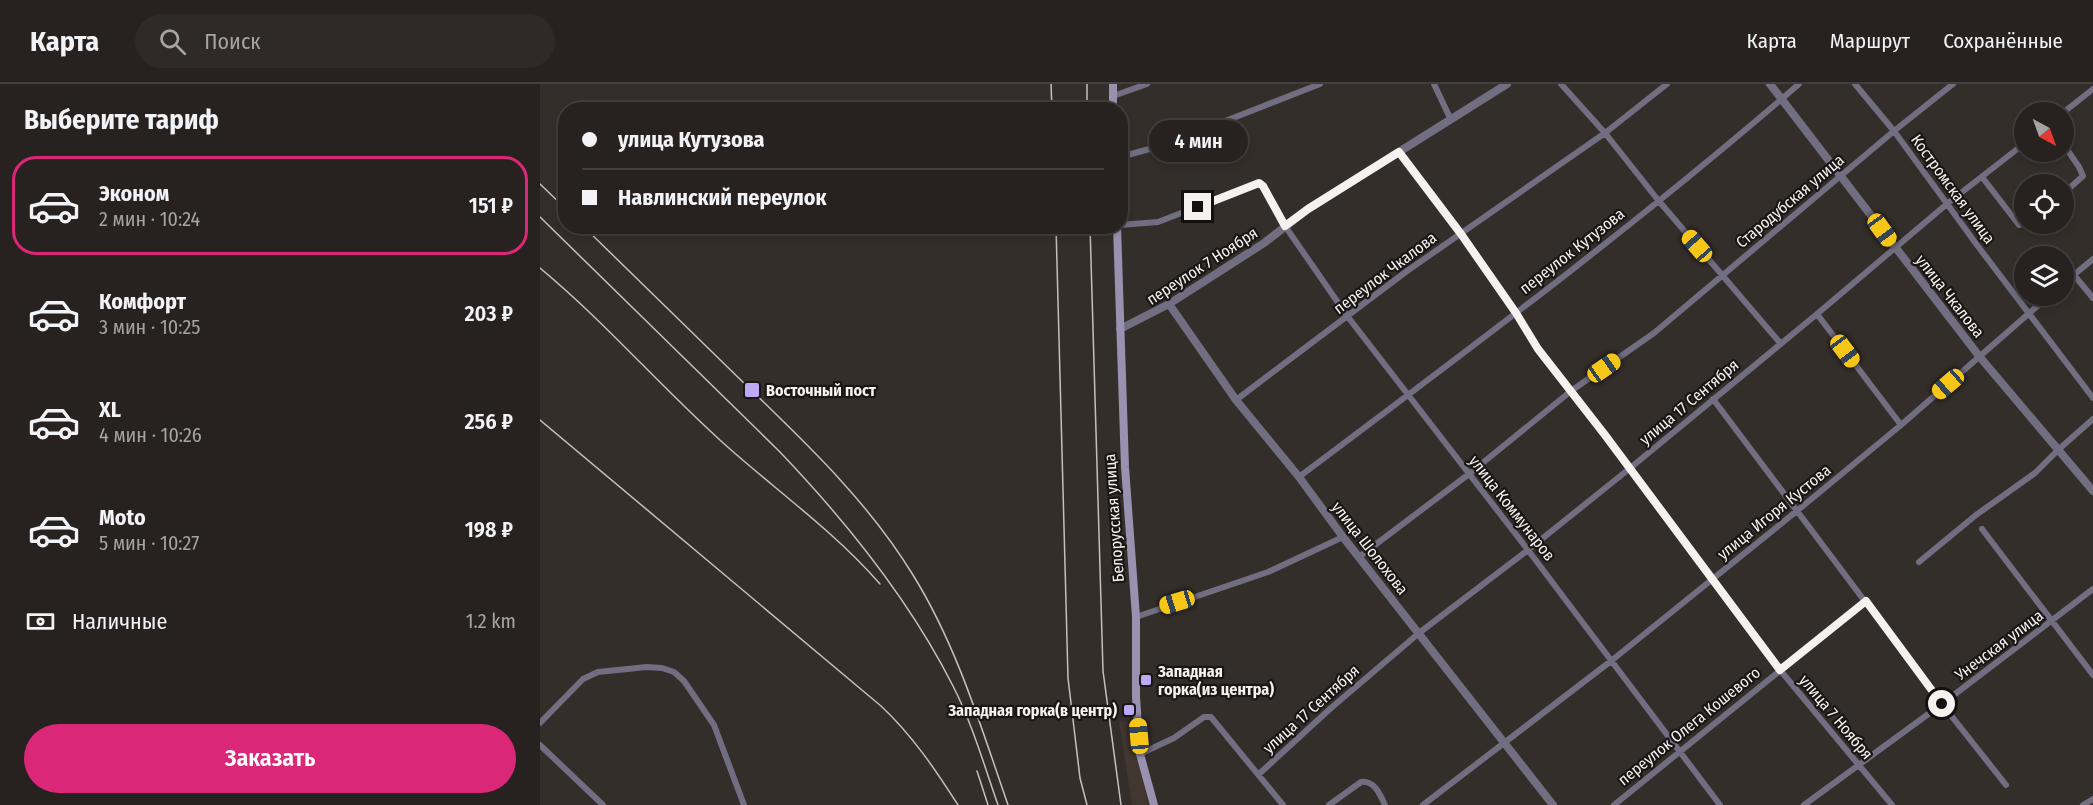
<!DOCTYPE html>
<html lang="ru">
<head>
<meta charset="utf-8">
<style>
	:root { --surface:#272220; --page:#2f2a29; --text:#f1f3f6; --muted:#a4a4a5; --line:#433f3e; --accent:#db2777 }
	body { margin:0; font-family:"Fira Sans Condensed",sans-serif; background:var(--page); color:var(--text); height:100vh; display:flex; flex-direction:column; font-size:22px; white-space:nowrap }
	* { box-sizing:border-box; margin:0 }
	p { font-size:20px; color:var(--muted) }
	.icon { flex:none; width:33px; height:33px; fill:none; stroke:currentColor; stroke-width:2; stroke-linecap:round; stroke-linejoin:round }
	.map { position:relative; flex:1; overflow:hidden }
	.panel { display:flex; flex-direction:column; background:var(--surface); width:540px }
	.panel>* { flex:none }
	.banner { position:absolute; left:18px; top:18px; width:570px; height:132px; border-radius:24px; box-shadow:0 3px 9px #0003,0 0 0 2px var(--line); display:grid; align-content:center; height:132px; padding:0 24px; background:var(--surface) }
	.needle { width:39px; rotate:139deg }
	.controls { position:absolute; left:1474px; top:18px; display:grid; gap:12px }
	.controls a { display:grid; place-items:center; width:60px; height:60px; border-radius:50%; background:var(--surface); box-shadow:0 3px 9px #0003,0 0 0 2px var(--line); font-size:30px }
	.end { position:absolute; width:27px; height:27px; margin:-14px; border:8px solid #f5f1ef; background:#111; box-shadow:0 0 0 3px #111 }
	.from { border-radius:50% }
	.bubble { position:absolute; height:42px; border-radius:21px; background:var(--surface); box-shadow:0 3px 9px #0003,0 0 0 2px var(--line); font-size:20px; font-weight:600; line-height:42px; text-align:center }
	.car { position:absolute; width:18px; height:36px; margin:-18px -9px; border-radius:8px; box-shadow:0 0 4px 2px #0007; background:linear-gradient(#f5c518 24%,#345 0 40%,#f5c518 0 76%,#345 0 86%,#f5c518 0) }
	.banner b { display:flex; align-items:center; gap:21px; height:57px; font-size:22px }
	.banner b+b { border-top:2px solid var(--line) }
	.banner i { width:15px; height:15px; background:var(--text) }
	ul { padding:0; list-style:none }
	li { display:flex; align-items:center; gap:18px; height:99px; margin:0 12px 9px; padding:0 12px; border:3px solid transparent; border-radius:24px }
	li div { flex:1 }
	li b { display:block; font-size:22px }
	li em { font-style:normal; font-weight:600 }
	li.current { border-color:var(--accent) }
	li>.icon { width:54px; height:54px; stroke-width:1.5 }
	h2 { padding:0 24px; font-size:27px; line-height:72px }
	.pay { display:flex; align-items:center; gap:15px; height:66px; padding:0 24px; font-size:22px }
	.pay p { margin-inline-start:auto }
	.button { display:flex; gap:12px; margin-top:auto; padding:12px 24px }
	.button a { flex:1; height:69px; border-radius:36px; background:var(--accent); color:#fff; font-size:24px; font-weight:600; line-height:69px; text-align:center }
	header { display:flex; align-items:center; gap:36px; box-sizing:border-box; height:84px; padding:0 30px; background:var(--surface); border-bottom:2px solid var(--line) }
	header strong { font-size:28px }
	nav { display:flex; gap:33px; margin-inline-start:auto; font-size:21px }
	.search { width:420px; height:54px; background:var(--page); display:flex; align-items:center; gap:15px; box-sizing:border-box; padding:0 21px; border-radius:33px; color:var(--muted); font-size:22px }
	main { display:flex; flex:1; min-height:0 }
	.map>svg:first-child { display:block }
	.built { fill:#423730 }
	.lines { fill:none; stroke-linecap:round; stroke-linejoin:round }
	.minor { stroke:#726e82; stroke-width:6 }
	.tertiary { stroke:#726e82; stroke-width:8 }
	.secondary { stroke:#9891b0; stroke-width:8 }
	.rail { stroke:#c5c0be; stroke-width:1.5 }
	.route { stroke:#f5f1ef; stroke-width:8 }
	.poi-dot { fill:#bda9f5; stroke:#191715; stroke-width:2 }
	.labels { text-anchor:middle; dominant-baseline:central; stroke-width:4.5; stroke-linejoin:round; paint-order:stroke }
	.street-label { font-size:16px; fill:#f5f1ef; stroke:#191715 }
	.poi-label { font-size:16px; font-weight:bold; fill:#f5f1ef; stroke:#191715; text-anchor:start }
</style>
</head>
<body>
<header>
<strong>Карта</strong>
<div class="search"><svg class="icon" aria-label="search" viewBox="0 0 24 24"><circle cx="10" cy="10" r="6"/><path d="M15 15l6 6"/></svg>Поиск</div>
<nav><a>Карта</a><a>Маршрут</a><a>Сохранённые</a></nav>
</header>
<main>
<section class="panel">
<h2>Выберите тариф</h2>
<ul>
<li class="current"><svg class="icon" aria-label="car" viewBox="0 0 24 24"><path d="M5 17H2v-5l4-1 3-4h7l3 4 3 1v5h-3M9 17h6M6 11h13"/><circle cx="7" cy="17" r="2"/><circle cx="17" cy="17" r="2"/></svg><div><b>Эконом</b><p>2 мин · 10:24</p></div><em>151 ₽</em></li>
<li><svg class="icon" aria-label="car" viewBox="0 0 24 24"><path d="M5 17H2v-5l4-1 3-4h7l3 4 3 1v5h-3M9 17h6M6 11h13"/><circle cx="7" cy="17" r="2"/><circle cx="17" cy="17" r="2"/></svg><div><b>Комфорт</b><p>3 мин · 10:25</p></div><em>203 ₽</em></li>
<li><svg class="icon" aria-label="car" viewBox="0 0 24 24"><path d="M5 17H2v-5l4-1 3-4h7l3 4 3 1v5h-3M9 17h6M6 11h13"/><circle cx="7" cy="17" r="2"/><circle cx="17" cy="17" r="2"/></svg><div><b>XL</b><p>4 мин · 10:26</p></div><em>256 ₽</em></li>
<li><svg class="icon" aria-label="car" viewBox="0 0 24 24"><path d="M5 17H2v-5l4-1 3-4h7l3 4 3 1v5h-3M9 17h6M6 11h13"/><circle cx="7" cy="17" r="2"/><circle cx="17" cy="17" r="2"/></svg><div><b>Moto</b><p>5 мин · 10:27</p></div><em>198 ₽</em></li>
</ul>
<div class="pay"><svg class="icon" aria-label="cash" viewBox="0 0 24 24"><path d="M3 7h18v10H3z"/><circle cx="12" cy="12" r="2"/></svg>Наличные<p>1.2 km</p></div>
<div class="button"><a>Заказать</a></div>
</section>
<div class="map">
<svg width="1553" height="721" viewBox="0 0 1553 721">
	<rect width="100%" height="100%" fill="#342e2a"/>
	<!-- built -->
	<path class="built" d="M579 637 593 639 608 721H592Z"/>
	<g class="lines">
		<!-- minor -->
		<path class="minor" d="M894 0 911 36
			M1021 0 1065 49 1118 116 1241 260
			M1315 0 1354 47 1437 161 1553 314
			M573 12 607 0
			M1524 28 1553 5
			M1524 61 1539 83 1543 92 1524 109
			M859 68 921 150 976 229 997 265 1065 351 1240 586 1352 721
			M580 73 624 61 780 0
			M1442 93 1479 141 1485 139
			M580 141 618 138 716 100H722L745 142 808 233 988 466 1180 721
			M1534 191 1553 214
			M1524 199 1553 175
			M1277 230 1361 341
			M1173 315 1402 620 1466 701
			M696 316 867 187 1065 49 1127 0
			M759 393C928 266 1099 139 1259 0
			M1442 445 1553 591
			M819 473 929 390 1031 307 1114 249 1354 47 1413 0
			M1379 478 1436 431 1495 389 1518 366 1553 335
			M596 533 728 488 803 453
			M0 639 43 595 58 588 107 583 122 584 134 588 144 597 174 641 204 721
			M0 661 63 721
			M600 670 634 654 664 633H671L743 721
			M719 690 791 624 879 549 988 466 1089 385 1277 230 1408 119 1485 59
			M789 721 821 698C834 696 840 710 845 721
			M883 721 1071 577 1258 426 1361 341 1509 212
			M1074 721 1326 517
			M1264 721 1402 620 1553 505
			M1543 721 1553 715"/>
		<!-- tertiary -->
		<path class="tertiary" d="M1230 0 1439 272 1553 407
			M629 220 696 316 759 393 803 453 1013 721
			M580 245 629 220 724 159 768 125 967 0"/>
		<!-- secondary -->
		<path class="secondary" d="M573 26V0
			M577 142 585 383 596 533V613L600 670 614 721"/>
		<!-- rail -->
		<path class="rail" d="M511 0 512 26
			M547 0V26
			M0 100 26 125
			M0 133 239 367C306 437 369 515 413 602 432 639 444 681 458 721
			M43 142C98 196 154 250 209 304 269 362 329 419 373 491 417 562 441 643 468 721
			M516 142 528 594 540 694 547 721
			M550 142 563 587 581 721
			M0 184C64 237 119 301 181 357 234 405 293 446 340 500
			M0 336 341 622C372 651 395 685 418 721
			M437 687 448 721"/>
	</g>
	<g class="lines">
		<!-- route -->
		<path class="route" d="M658 123 719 99 723 102 745 142 768 125 859 68 921 150 976 229 998 265 1065 351 1240 586 1326 517 1402 620"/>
	</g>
	<!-- markers -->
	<g class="poi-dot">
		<rect x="204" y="298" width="16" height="16" rx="3"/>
		<rect x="600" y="590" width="12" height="12" rx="3"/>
		<rect x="583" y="620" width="12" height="12" rx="3"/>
	</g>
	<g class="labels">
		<!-- street labels -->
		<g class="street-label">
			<text transform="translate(1413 105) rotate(54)">Костромская улица</text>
			<text transform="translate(1250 117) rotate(-40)">Стародубская улица</text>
			<text transform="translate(1032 167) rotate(-38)">переулок Кутузова</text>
			<text transform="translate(662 182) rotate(-33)">переулок 7 Ноября</text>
			<text transform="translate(845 189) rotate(-37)">переулок Чкалова</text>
			<text transform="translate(1410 212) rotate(52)">улица Чкалова</text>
			<text transform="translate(1149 318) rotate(-40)">улица 17 Сентября</text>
			<text transform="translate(972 424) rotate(52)">улица Коммунаров</text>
			<text transform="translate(1234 428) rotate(-39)">улица Игоря Кустова</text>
			<text transform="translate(574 434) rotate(-94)">Белорусская улица</text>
			<text transform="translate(830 464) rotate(52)">улица Шолохова</text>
			<text transform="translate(1459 561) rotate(-37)">Унечская улица</text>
			<text transform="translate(771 625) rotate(-42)">улица 17 Сентября</text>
			<text transform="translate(1296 633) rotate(50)">улица 7 Ноября</text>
			<text transform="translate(1149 642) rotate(-39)">переулок Олега Кошевого</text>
		</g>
		<!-- poi labels -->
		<g class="poi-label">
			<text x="226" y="306">Восточный пост</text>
			<text x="618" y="587">Западная<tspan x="618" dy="18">горка(из центра)</tspan></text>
			<text x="577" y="626" text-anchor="end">Западная горка(в центр)</text>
		</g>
	</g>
</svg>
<div class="controls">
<a><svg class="needle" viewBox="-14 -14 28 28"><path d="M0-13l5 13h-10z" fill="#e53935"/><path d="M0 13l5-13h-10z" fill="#a4a4a5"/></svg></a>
<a><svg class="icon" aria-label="locate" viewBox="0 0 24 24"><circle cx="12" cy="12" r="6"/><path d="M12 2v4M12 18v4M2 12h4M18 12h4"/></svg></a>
<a><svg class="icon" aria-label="layers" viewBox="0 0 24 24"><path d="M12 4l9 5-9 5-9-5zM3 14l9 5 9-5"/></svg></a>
</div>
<i class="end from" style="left:1402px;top:620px"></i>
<i class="end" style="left:658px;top:123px"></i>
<div class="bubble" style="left:609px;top:36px;width:99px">4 мин</div>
<i class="car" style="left:1342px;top:146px;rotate:144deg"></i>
<i class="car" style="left:1157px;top:162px;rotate:319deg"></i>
<i class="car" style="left:1305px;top:267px;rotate:143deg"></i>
<i class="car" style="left:1064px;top:284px;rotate:55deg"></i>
<i class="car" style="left:1408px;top:300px;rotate:229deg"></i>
<i class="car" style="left:637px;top:518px;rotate:253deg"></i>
<i class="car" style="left:599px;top:652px;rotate:355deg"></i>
<div class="banner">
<b><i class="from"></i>улица Кутузова</b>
<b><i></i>Навлинский переулок</b>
</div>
</div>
</main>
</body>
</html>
